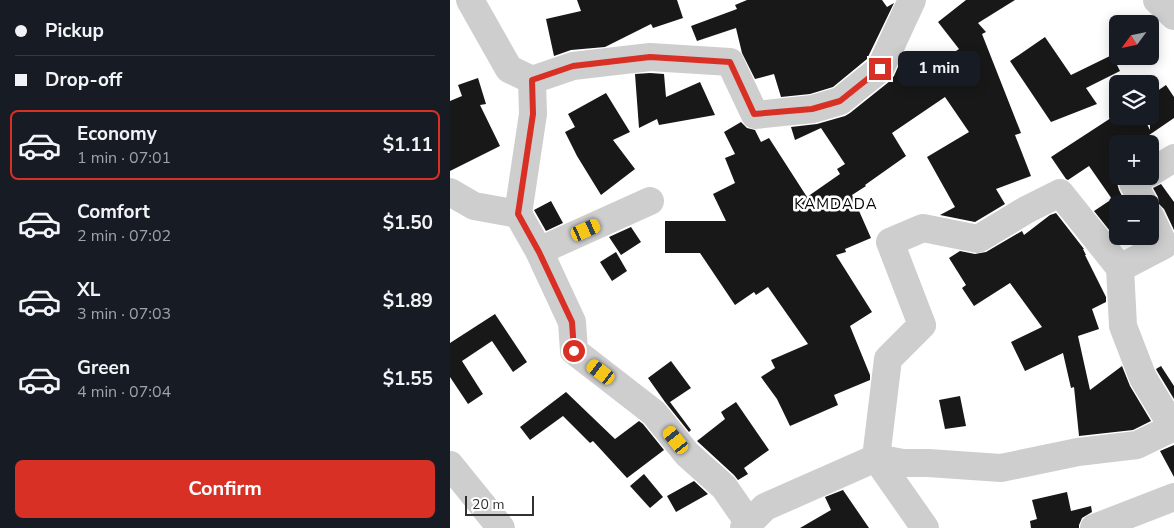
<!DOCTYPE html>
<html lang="en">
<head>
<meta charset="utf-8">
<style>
	:root { --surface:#171b24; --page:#20242c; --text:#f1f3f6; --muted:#9ea1a6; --line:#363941; --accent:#d93025 }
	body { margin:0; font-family:"Nunito Sans",sans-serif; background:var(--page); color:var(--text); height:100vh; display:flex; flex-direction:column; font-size:19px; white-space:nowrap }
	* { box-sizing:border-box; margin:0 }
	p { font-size:16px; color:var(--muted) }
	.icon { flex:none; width:28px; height:28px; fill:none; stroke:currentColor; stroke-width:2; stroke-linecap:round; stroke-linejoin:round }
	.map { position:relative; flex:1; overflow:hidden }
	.sheet { display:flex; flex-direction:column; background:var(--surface); width:450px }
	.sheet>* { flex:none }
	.banner { display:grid; align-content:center; height:110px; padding:0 15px; background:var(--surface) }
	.needle { width:32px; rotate:237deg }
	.tools { position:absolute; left:659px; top:15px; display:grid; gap:10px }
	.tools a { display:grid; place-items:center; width:50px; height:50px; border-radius:8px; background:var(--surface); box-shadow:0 2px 12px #0003; font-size:25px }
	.scale { position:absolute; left:15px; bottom:12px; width:69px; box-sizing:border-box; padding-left:5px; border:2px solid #313131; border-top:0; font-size:14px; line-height:18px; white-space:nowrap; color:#313131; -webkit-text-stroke:4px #fff; paint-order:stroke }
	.end { position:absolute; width:22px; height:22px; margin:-11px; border:6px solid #d93025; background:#fff; box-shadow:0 0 0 2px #fff }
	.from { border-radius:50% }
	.bubble { position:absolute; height:35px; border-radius:8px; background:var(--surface); box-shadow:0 2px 12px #0003; font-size:16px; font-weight:700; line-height:35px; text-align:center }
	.car { position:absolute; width:15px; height:30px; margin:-15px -8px; border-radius:6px; box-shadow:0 0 4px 1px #0007; background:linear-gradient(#f5c518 24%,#345 0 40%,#f5c518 0 76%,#345 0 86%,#f5c518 0) }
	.banner b { display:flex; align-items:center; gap:18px; height:48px; font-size:19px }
	.banner b+b { border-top:1px solid var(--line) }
	.banner i { width:12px; height:12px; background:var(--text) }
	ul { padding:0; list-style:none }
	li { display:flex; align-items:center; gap:15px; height:70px; margin:0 10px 8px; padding:0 5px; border:2px solid transparent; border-radius:8px }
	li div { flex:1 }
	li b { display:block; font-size:19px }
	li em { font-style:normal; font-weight:700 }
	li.on { border-color:var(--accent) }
	li>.icon { width:45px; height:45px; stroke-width:1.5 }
	.primary-button { display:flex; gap:10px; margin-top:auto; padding:10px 15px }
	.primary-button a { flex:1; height:58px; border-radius:8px; background:var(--accent); color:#fff; font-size:20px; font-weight:700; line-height:58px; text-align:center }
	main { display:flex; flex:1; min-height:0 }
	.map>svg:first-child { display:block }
	.building { fill:#181818 }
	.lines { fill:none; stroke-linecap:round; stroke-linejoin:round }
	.minor { stroke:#cecece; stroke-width:28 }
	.route { stroke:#d93025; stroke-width:6 }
	.labels { text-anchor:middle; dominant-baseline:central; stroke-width:5; stroke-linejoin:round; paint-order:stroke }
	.quarter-label { font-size:15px; letter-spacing:1px; fill:#000; stroke:#fff }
</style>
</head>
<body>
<main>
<section class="sheet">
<div class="banner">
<b><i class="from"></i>Pickup</b>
<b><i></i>Drop-off</b>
</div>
<ul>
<li class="on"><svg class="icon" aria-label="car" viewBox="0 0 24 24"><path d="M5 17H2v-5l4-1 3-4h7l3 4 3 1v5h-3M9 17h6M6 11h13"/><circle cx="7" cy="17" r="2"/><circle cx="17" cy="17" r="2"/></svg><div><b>Economy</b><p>1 min · 07:01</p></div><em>$1.11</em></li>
<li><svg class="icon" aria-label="car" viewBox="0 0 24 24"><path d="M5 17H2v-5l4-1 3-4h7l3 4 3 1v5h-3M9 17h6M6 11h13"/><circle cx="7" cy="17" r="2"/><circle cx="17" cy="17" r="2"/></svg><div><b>Comfort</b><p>2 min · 07:02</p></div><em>$1.50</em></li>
<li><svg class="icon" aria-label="car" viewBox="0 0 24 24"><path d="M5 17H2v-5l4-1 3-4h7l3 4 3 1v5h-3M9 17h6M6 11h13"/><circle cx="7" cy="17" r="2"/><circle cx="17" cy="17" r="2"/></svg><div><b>XL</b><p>3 min · 07:03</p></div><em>$1.89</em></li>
<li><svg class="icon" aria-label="car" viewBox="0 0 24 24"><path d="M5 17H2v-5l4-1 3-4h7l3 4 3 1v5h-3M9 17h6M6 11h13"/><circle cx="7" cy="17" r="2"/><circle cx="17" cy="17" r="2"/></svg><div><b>Green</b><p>4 min · 07:04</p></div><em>$1.55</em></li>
</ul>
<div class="primary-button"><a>Confirm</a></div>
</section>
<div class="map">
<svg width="724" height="528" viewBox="0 0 724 528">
	<rect width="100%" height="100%" fill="#fff"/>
	<!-- building -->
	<path class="building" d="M127 0H227L233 18 203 28 201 24 155 47 121 50 104 56 96 19 131 11Z
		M297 0H432L437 7 444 3 417 59 383 87 360 94 331 97 324 74 305 79 292 53 286 28 247 41 241 26 287 9 285 5Z
		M516 0H565L528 23 536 32 532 34 571 133 565 135 581 176 546 189 555 204 525 222 490 215 505 207 477 157 519 132 495 97 442 133 456 156 415 185 416 186 402 195 421 238 395 249 396 252 386 255 422 312 400 326 420 375V380L384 395 388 405 340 426 327 399 311 377 325 368 321 360 358 344 318 287 306 295 304 292 285 305 250 253H215V221H276L263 194 285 183 275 158 285 154 274 132 291 122 297 128 305 130 311 142 319 138 357 197 390 174 387 169 395 164 371 128 345 140 341 127 367 124 395 116 400 113 440 81 444 76 448 67 461 82 509 49 488 22Z
		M595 37 621 75 662 55 670 71 636 88 647 104 601 122 560 61Z
		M200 73 214 74 216 97 250 82 265 115 209 125 207 119 189 128 185 74Z
		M28 78 36 104 30 105 50 146 0 171V101L12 96 8 85Z
		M716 85 724 97V118L686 144H668V176H669L667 183 669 190 676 204H668V226L660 231 644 211 662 199 639 166 618 180 616 179 601 157 664 116H693L700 130V96Z
		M156 93 180 132 163 140 185 169 151 195 127 156 115 132 125 127 118 114Z
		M711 184 724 202V230L714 209 709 204 708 197 703 188Z
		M101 201 113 223 96 231 84 210Z
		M606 213 634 249H633L636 255H635L656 297V302L642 309 649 329 628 336 640 390 672 366 680 386 701 421 683 430 629 436 624 387 621 388 613 353 575 371 561 342 592 327 560 283 524 306 512 288 516 285 499 258 510 251 525 254 536 252 572 231 574 235 600 215Z
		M181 227 191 242 171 255 159 237Z
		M166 252 177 271 162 281 150 262Z
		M45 314 77 362 63 372 42 341 12 361 33 394 18 404 0 377V343Z
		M221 361 241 388 220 402 241 430 239 432 215 402 198 378Z
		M711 366 724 386V399L707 371 706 369Z
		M116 392 165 439 189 421 193 424 214 450 177 478 143 441 140 443 113 416 80 440 70 427Z
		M510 396 516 426 495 429 489 400Z
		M286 402 319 450 294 468 298 474 288 480 284 475 247 441 275 419 271 412Z
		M724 445V477L710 451Z
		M194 474 213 497 200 508 180 486Z
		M244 481 258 494 226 512 217 496Z
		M393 490 419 528H350L381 510 375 497Z
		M617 492 621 511 641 506 642 512 632 518 629 525V528H581L580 521 587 519 582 500Z"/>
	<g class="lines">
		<!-- minor -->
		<path class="minor" d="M20 0 59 69 82 80 123 66 200 57 280 62 305 115 363 109 390 101 430 69 462 0
			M707 0 724 16
			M700 173 724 158
			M0 192 24 206 68 214 83 114 82 80
			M694 204 683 183 694 176
			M68 214 89 251 122 322 124 351 204 413 237 454 274 487 299 523
			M700 216 714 245 670 268 673 326 693 378 724 429
			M89 251 200 201
			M0 465 51 528
			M294 528 315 507 426 458 453 463H478L551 468 628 452 687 445 724 427
			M475 528 426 458 438 359 472 325 440 242 473 228 528 239 576 210 610 193 670 268
			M644 528 724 497"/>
	</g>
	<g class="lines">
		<!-- route -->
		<path class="route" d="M124 351 122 322 89 252 68 214 83 114 82 80 123 66 200 57 280 62 304 114 362 109 390 101 430 69"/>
	</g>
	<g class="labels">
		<!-- quarter labels -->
		<g class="quarter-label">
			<text x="386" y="204">KAMDADA</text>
		</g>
	</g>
</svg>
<div class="tools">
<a><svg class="needle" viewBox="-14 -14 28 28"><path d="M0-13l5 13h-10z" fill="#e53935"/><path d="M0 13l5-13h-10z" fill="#9ea1a6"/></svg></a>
<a><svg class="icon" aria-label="layers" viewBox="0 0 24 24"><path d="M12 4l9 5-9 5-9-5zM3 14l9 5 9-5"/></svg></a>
<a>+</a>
<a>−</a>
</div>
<div class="scale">20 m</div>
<i class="end from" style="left:124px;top:351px"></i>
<i class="end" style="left:430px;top:69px"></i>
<div class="bubble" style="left:448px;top:51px;width:82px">1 min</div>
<i class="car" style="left:136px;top:230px;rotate:66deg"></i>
<i class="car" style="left:151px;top:372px;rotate:307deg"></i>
<i class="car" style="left:226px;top:440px;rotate:321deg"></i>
</div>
</main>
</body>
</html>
